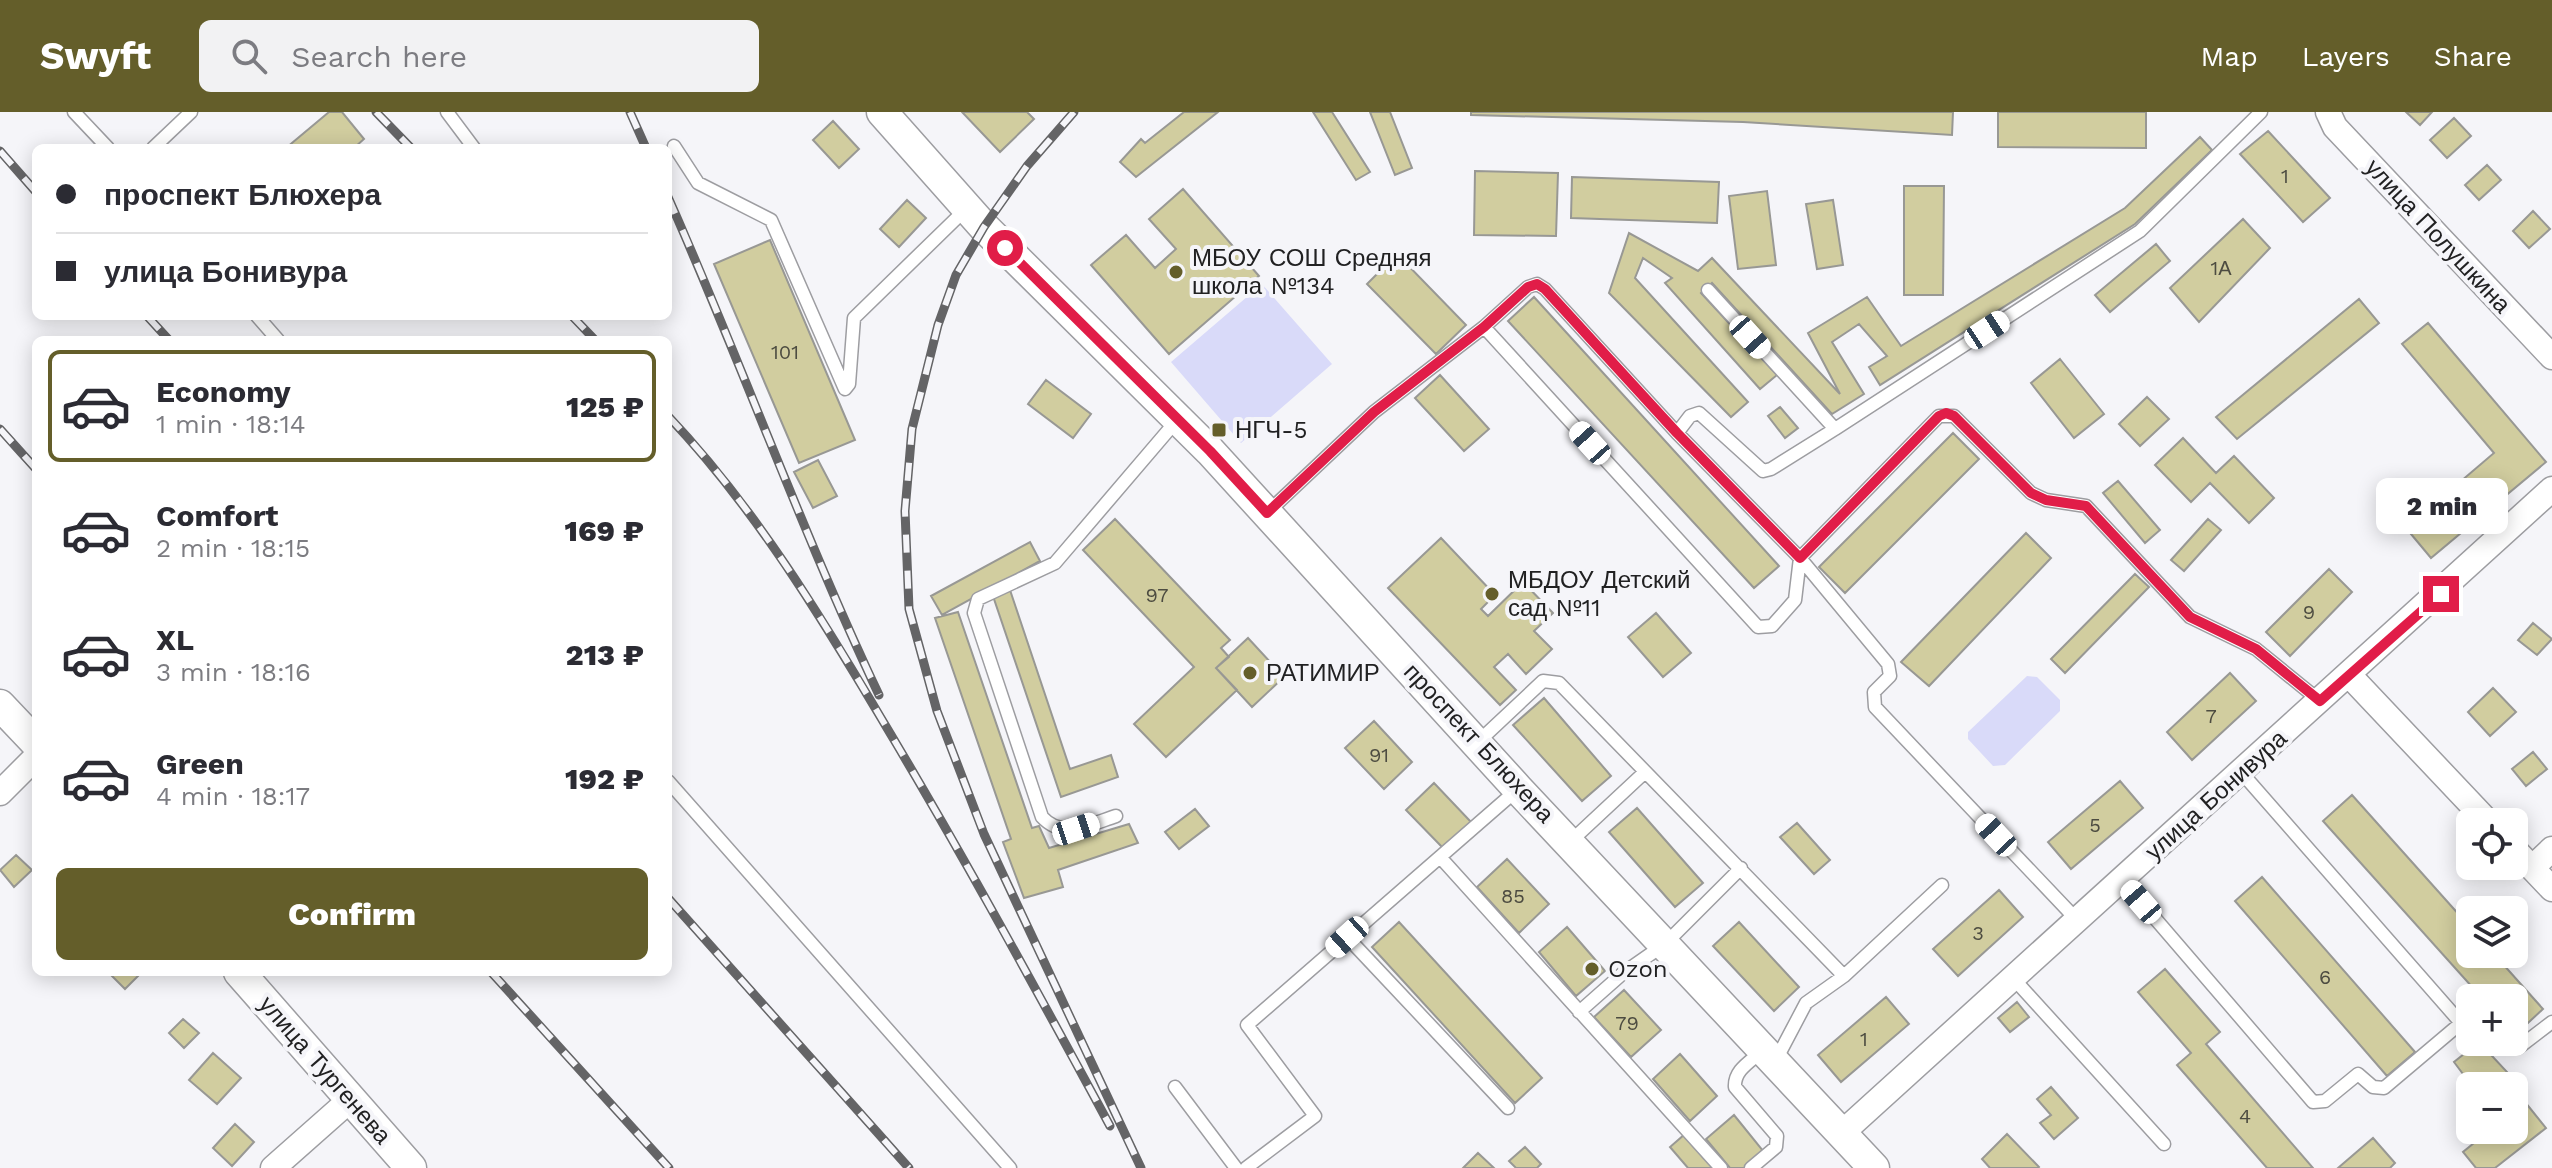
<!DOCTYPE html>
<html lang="en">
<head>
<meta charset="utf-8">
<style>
	:root { --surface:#fff; --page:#f2f2f3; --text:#2b2b33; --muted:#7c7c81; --line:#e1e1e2; --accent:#645e2a }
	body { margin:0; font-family:"Work Sans",sans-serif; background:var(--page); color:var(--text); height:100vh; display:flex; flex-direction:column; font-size:30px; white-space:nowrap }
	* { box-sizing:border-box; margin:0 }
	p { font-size:26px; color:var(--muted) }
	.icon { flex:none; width:44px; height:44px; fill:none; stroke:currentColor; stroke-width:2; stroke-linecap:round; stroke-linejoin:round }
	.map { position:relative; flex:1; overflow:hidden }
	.details { position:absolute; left:32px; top:224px; width:640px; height:640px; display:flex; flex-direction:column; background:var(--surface); border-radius:12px; box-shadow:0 4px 20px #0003 }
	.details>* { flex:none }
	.top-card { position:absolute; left:32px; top:32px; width:640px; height:176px; border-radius:12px; box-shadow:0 4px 20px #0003; display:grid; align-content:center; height:176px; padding:0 24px; background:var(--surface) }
	.controls { position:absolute; left:2456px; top:696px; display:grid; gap:16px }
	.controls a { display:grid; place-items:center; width:72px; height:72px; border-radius:12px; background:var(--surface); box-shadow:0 4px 20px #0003; font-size:40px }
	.end { position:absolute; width:36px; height:36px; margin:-18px; border:10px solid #e11d48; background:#fff; box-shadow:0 0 0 4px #fff }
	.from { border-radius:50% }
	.bubble { position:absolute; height:56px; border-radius:12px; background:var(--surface); box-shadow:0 4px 20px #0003; font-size:26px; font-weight:800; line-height:56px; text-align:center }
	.car { position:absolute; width:24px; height:48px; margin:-24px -12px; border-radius:10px; box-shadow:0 0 6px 2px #0007; background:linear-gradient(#fff 24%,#345 0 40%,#fff 0 76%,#345 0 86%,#fff 0) }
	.top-card b { display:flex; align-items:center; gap:28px; height:76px; font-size:30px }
	.top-card b+b { border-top:2px solid var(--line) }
	.top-card i { width:20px; height:20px; background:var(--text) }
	ul { padding:14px 0 0; list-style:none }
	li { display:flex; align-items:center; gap:24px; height:112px; margin:0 16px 12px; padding:0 8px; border:4px solid transparent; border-radius:12px }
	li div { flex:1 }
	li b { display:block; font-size:30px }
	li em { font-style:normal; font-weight:800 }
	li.on { border-color:var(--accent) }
	li>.icon { width:72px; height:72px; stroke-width:1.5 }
	.action { display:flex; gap:16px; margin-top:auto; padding:16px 24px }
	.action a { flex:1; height:92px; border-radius:12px; background:var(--accent); color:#fff; font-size:32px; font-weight:800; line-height:92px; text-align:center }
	header { display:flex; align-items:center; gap:48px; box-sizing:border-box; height:112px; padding:0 40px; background:var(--accent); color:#fff }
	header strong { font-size:38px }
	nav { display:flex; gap:44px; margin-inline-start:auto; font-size:28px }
	.search { width:560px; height:72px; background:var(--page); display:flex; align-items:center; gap:20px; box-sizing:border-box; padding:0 28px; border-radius:12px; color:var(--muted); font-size:30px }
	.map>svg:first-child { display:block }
	.green { fill:#d9daf9 }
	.building { fill:#d1cd9f; stroke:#989894; stroke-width:2 }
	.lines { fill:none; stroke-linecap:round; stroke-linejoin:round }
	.service-casing { stroke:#9d9da1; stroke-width:15 }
	.minor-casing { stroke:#9d9da1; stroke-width:27 }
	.tertiary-casing { stroke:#9d9da1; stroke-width:33 }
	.service { stroke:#fff; stroke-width:12 }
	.minor { stroke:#fff; stroke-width:24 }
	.tertiary { stroke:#fff; stroke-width:30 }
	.rail-casing { stroke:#646466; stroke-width:9 }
	.rail { stroke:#f5f5f9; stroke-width:6; stroke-dasharray:18; stroke-linecap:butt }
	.route { stroke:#e11d48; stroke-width:10 }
	.poi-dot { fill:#645e2a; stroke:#f5f5f9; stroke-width:3 }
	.labels { text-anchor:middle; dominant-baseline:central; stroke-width:8; stroke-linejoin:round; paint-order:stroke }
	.number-label { font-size:20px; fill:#4d4c41 }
	.street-label { font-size:24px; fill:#212122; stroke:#f5f5f9 }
	.poi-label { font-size:24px; fill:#212122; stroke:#f5f5f9; text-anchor:start }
</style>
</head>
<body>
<header>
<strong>Swyft</strong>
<div class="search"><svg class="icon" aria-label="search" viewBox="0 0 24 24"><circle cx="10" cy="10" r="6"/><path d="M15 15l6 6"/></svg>Search here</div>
<nav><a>Map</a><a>Layers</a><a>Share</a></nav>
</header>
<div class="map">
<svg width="2552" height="1056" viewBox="0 0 2552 1056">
	<rect width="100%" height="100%" fill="#f5f5f9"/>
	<!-- green -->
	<path class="green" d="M1262 172 1332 252 1241 331 1171 250Z
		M2027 564 2037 565 2060 588V599L2005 653 1993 654 1968 627V620Z"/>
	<!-- building -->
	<path class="building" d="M329 0H342L364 27 354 36H286Z
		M962 0H1027L1034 7 1000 40Z
		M1184 0H1218L1136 65 1120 50 1141 27 1145 31Z
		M1313 0H1332L1370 60 1356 68Z
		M1370 0H1390L1412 56 1395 63Z
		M1471 0H1953L1952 23 1743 10 1471 3Z
		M1998 0H2146V36L1998 35Z
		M2406 0H2432L2420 13Z
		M2454 6 2471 24 2447 46 2430 28Z
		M833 9 859 37 839 56 813 28Z
		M2268 19 2330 86 2303 110 2240 42Z
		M2200 25 2212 38 2135 112 1880 273 1869 255 1887 244 1859 212 1832 230 1864 282 1832 302 1712 171 1701 181 1777 263 1760 277 1665 171 1672 166 1643 146 1635 166 1748 290 1731 305 1609 181 1629 121 1698 159 1712 146 1840 282 1808 221 1867 185 1901 234 2125 96Z
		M2487 53 2501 68 2479 88 2465 73Z
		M1475 59 1558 61 1556 124 1474 123Z
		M1572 65 1719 70 1717 111 1571 106Z
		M1904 74H1944L1943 183H1904Z
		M1183 77 1259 164 1169 242 1091 153 1126 123 1155 156 1176 137 1149 107Z
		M1767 79 1776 153 1738 157 1729 84Z
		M907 88 926 106 899 135 880 117Z
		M1833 88 1843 153 1817 157 1806 92Z
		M2533 99 2550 117 2529 136 2513 119Z
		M2243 107 2270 136 2199 210 2170 176Z
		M770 128 855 328 799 351 714 152Z
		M2156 132 2170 149 2110 200 2095 183Z
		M1397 142 1466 213 1436 242 1367 172Z
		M1534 185 1779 454 1754 476 1508 209Z
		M2359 187 2379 211 2237 327 2216 305Z
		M2428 211 2546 350 2431 446 2406 416 2494 341 2402 232Z
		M2060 247 2104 302 2074 326 2031 271Z
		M1440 263 1489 317 1464 339 1415 286Z
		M1046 268 1091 302 1073 326 1028 292Z
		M2147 285 2169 307 2140 334 2119 312Z
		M1780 295 1798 316 1785 326 1768 304Z
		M1953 321 1979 347 1845 481 1819 455Z
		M2183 326 2216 361 2234 344 2274 386 2249 411 2210 371 2191 390 2155 353Z
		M818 348 837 384 813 396 794 360Z
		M2118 369 2160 418 2145 431 2103 381Z
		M1115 407 1230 528 1221 536 1229 545 1216 556 1237 578 1166 645 1134 612 1194 555 1083 438Z
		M2208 407 2221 418 2184 459 2171 448Z
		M2026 421 2051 446 1929 574 1901 550Z
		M1441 426 1495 483 1481 497 1488 504 1523 470 1553 501 1534 519 1552 537 1526 562 1508 542 1494 555 1516 578 1500 593 1388 476Z
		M1030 430 1040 449 942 503 931 484Z
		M2329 457 2352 480 2290 544 2266 520Z
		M2135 462 2149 475 2065 561 2051 547Z
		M1010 478 1070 657 1111 643 1118 665 1061 685 993 484Z
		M958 500 1032 716 1039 714 1049 736 1129 712 1138 731 1058 758 1063 775 1024 786 1003 730 1011 727 935 506Z
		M1656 501 1691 541 1663 565 1628 525Z
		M2533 511 2552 527 2537 543 2518 528Z
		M1248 526 1284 565 1252 595 1216 556Z
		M2230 561 2256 589 2192 648 2167 620Z
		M2493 576 2516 600 2490 624 2468 600Z
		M1544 586 1611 664 1582 689 1513 613Z
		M1374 609 1412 650 1384 677 1345 636Z
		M2533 640 2547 657 2526 674 2512 657Z
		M2120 669 2143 696 2071 757 2048 730Z
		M1434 671 1471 710 1443 736 1406 698Z
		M2352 683 2470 815V842H2494L2543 897 2515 923 2514 886H2482L2323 709Z
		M1637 696 1703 771 1675 795 1609 720Z
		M1195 697 1209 714 1179 737 1165 720Z
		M1797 711 1830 748 1814 762 1780 725Z
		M16 743 32 758 14 775 0 758Z
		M1507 747 1549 792 1519 821 1477 775Z
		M2262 765 2415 940 2387 964 2235 789Z
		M1999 778 2023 805 1958 864 1933 837Z
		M1399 810 1542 966 1515 991 1372 835Z
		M1739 810 1799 875 1774 899 1713 834Z
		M1567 815 1605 859 1576 884 1539 840Z
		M2165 857 2220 920 2206 932 2313 1056H2267L2177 953 2191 941 2138 880Z
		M108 860H142L125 877Z
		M1624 878 1661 918 1631 945 1594 905Z
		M1886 885 1909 912 1841 970 1818 943Z
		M2017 890 2029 905 2010 920 1998 906Z
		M183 907 199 921 184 936 169 921Z
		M2479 930 2508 961 2490 974H2472L2454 950Z
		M213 941 241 966 217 992 189 968Z
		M1680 942 1717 984 1690 1009 1653 967Z
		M2051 975 2078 1006 2054 1027 2040 1011 2051 1003 2037 987Z
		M2525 990 2546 1016 2495 1056H2476L2463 1040 2490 1018H2514V999Z
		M1734 1003 1764 1040 1745 1056H1730L1706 1027Z
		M235 1012 254 1030 232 1054 213 1036Z
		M1685 1022 1715 1056H1688L1670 1035Z
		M2007 1022 2039 1055 2038 1056H1990L1982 1047Z
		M2373 1026 2395 1051 2390 1056H2338Z
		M1525 1035 1541 1052 1537 1056H1516L1509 1049Z
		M1478 1041 1494 1056H1463Z"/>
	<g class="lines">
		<!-- service casing -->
		<g class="service-casing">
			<path id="service" d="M74 0 108 36
				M447 0 474 36
				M674 34 698 71 771 108 845 277 849 272 854 206 967 96
				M153 36 191 0
				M1708 178 1835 317 2140 119 2261 0
				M257 204 278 228
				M1484 215 1758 515 1772 514 1795 488 1800 446 1939 304H1954L2031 381 2046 388 2086 394 2190 505 2256 537 2320 589
				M1677 321 1690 304 1699 301 1763 359 1771 357 1835 317
				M1267 401 1374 300 1484 215 1528 175 1537 172 1545 177 1677 321 1800 446 1888 552 1890 564 1874 580 1875 595 2077 808
				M1478 630 1543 569 1559 571 1844 864
				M2241 660 2461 911 2470 910
				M668 669 1010 1056
				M1116 704C1091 712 1063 728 1042 705L974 501 978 487 1055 451 1178 307
				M1571 729 1645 660
				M1440 745 1721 1056
				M2122 768 2313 990 2325 989 2358 962 2373 975 2384 976 2461 911
				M1347 825 1508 996
				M2013 866 2164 1032
				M1579 900 1622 862 1665 832 1741 756
				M2502 930 2518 936 2552 910
				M1776 948 1806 891 1844 864 1942 773
				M1175 975 1236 1056
				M1246 1056 1315 1004 1247 913 1518 677
				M1751 1056 1776 1035 1777 1024 1735 975C1734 958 1750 950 1762 939"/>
		</g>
		<!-- minor casing -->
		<g class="minor-casing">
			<path id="minor" d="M2328 0 2335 15 2552 245
				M2350 564 2488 710
				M0 681 36 645
				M2514 737 2552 777
				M2532 756 2552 737
				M1843 1020 2552 377
				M273 1056 351 987"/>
		</g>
		<!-- tertiary casing -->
		<g class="tertiary-casing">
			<path id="tertiary" d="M882 0 984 115 1210 339 1518 677 1874 1056
				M0 593 36 631
				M239 860 411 1056"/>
		</g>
		<!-- service -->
		<use href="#service" class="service"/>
		<!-- minor -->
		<use href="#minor" class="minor"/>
		<!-- tertiary -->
		<use href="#tertiary" class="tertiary"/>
		<!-- rail casing -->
		<g class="rail-casing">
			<path id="rail" d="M376 0 411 36
				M630 0 646 36
				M1074 0 1027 54 984 115 956 163 938 213 912 317 905 399 909 497 937 599 984 722 1141 1056
				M0 39 36 80
				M668 85C741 250 802 420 879 583
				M147 204 169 228
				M572 204 595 228
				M668 304C755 396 820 503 884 611 963 743 1037 879 1110 1014
				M0 317 36 357
				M668 786 909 1056
				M491 860 669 1056"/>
		</g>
		<!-- rail -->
		<use href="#rail" class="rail"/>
	</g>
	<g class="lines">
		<!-- route -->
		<path class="route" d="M1005 136 1210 339 1267 401 1374 300 1484 215 1528 175 1537 172 1545 177 1677 321 1800 446 1939 304 1946 301 1954 304 2031 381 2046 388 2086 394 2190 505 2256 537 2320 589 2441 482"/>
	</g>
	<!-- markers -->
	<g class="poi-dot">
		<circle cx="1176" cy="160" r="8"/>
		<rect x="1211" y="310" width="16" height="16" rx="4"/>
		<circle cx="1492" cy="482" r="8"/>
		<circle cx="1250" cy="561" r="8"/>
		<circle cx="1592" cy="857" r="8"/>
	</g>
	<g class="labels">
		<!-- number labels -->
		<g class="number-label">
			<text x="2285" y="64">1</text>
			<text x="2221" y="156">1А</text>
			<text x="785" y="240">101</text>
			<text x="1157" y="483">97</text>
			<text x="2309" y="500">9</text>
			<text x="2211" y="604">7</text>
			<text x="1379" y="643">91</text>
			<text x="2095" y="713">5</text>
			<text x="1513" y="784">85</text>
			<text x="1978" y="821">3</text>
			<text x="2325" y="865">6</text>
			<text x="1627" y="911">79</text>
			<text x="1864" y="927">1</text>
			<text x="2245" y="1004">4</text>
		</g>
		<!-- street labels -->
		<g class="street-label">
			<text transform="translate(2438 124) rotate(47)">улица Полушкина</text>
			<text transform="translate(1479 631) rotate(47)">проспект Блюхера</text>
			<text transform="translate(2216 683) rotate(-42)">улица Бонивура</text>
			<text transform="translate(325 958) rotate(49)">улица Тургенева</text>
		</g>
		<!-- poi labels -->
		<g class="poi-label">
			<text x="1192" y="146">МБОУ СОШ Средняя<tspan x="1192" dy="28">школа №134</tspan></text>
			<text x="1235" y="318">НГЧ-5</text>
			<text x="1508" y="468">МБДОУ Детский<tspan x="1508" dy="28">сад №11</tspan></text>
			<text x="1266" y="561">РАТИМИР</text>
			<text x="1608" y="857">Ozon</text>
		</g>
	</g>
</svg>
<div class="controls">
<a><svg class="icon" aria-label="locate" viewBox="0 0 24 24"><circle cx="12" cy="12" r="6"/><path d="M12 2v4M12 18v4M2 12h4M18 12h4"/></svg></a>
<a><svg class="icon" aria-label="layers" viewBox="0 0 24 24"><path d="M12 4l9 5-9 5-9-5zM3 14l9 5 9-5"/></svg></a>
<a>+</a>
<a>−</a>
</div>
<i class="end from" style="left:1005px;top:136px"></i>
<i class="end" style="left:2441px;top:482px"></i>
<div class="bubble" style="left:2376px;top:366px;width:132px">2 min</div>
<i class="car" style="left:1987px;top:218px;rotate:57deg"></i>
<i class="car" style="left:1750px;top:225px;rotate:138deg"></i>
<i class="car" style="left:1590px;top:331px;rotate:318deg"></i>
<i class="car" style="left:1076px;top:717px;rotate:72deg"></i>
<i class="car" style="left:1996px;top:723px;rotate:317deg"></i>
<i class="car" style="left:2141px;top:790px;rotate:319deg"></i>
<i class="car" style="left:1347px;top:825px;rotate:228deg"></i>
<div class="top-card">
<b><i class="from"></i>проспект Блюхера</b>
<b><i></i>улица Бонивура</b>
</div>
<section class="details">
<ul>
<li class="on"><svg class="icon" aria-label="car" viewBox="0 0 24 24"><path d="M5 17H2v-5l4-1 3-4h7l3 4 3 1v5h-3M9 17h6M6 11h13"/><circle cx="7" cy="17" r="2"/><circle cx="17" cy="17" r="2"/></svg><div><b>Economy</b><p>1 min · 18:14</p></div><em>125 ₽</em></li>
<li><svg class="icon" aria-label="car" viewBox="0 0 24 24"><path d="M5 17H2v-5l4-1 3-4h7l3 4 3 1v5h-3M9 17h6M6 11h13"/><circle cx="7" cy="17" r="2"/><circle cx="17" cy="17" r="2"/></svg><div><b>Comfort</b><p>2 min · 18:15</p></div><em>169 ₽</em></li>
<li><svg class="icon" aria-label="car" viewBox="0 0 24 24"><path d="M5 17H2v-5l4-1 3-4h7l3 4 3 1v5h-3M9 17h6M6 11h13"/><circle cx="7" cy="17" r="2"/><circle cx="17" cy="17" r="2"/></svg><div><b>XL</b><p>3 min · 18:16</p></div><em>213 ₽</em></li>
<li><svg class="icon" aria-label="car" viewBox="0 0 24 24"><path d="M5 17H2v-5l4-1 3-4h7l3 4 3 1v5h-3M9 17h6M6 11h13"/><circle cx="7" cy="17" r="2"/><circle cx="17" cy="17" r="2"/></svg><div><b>Green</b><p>4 min · 18:17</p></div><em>192 ₽</em></li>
</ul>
<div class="action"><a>Confirm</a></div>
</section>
</div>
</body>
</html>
